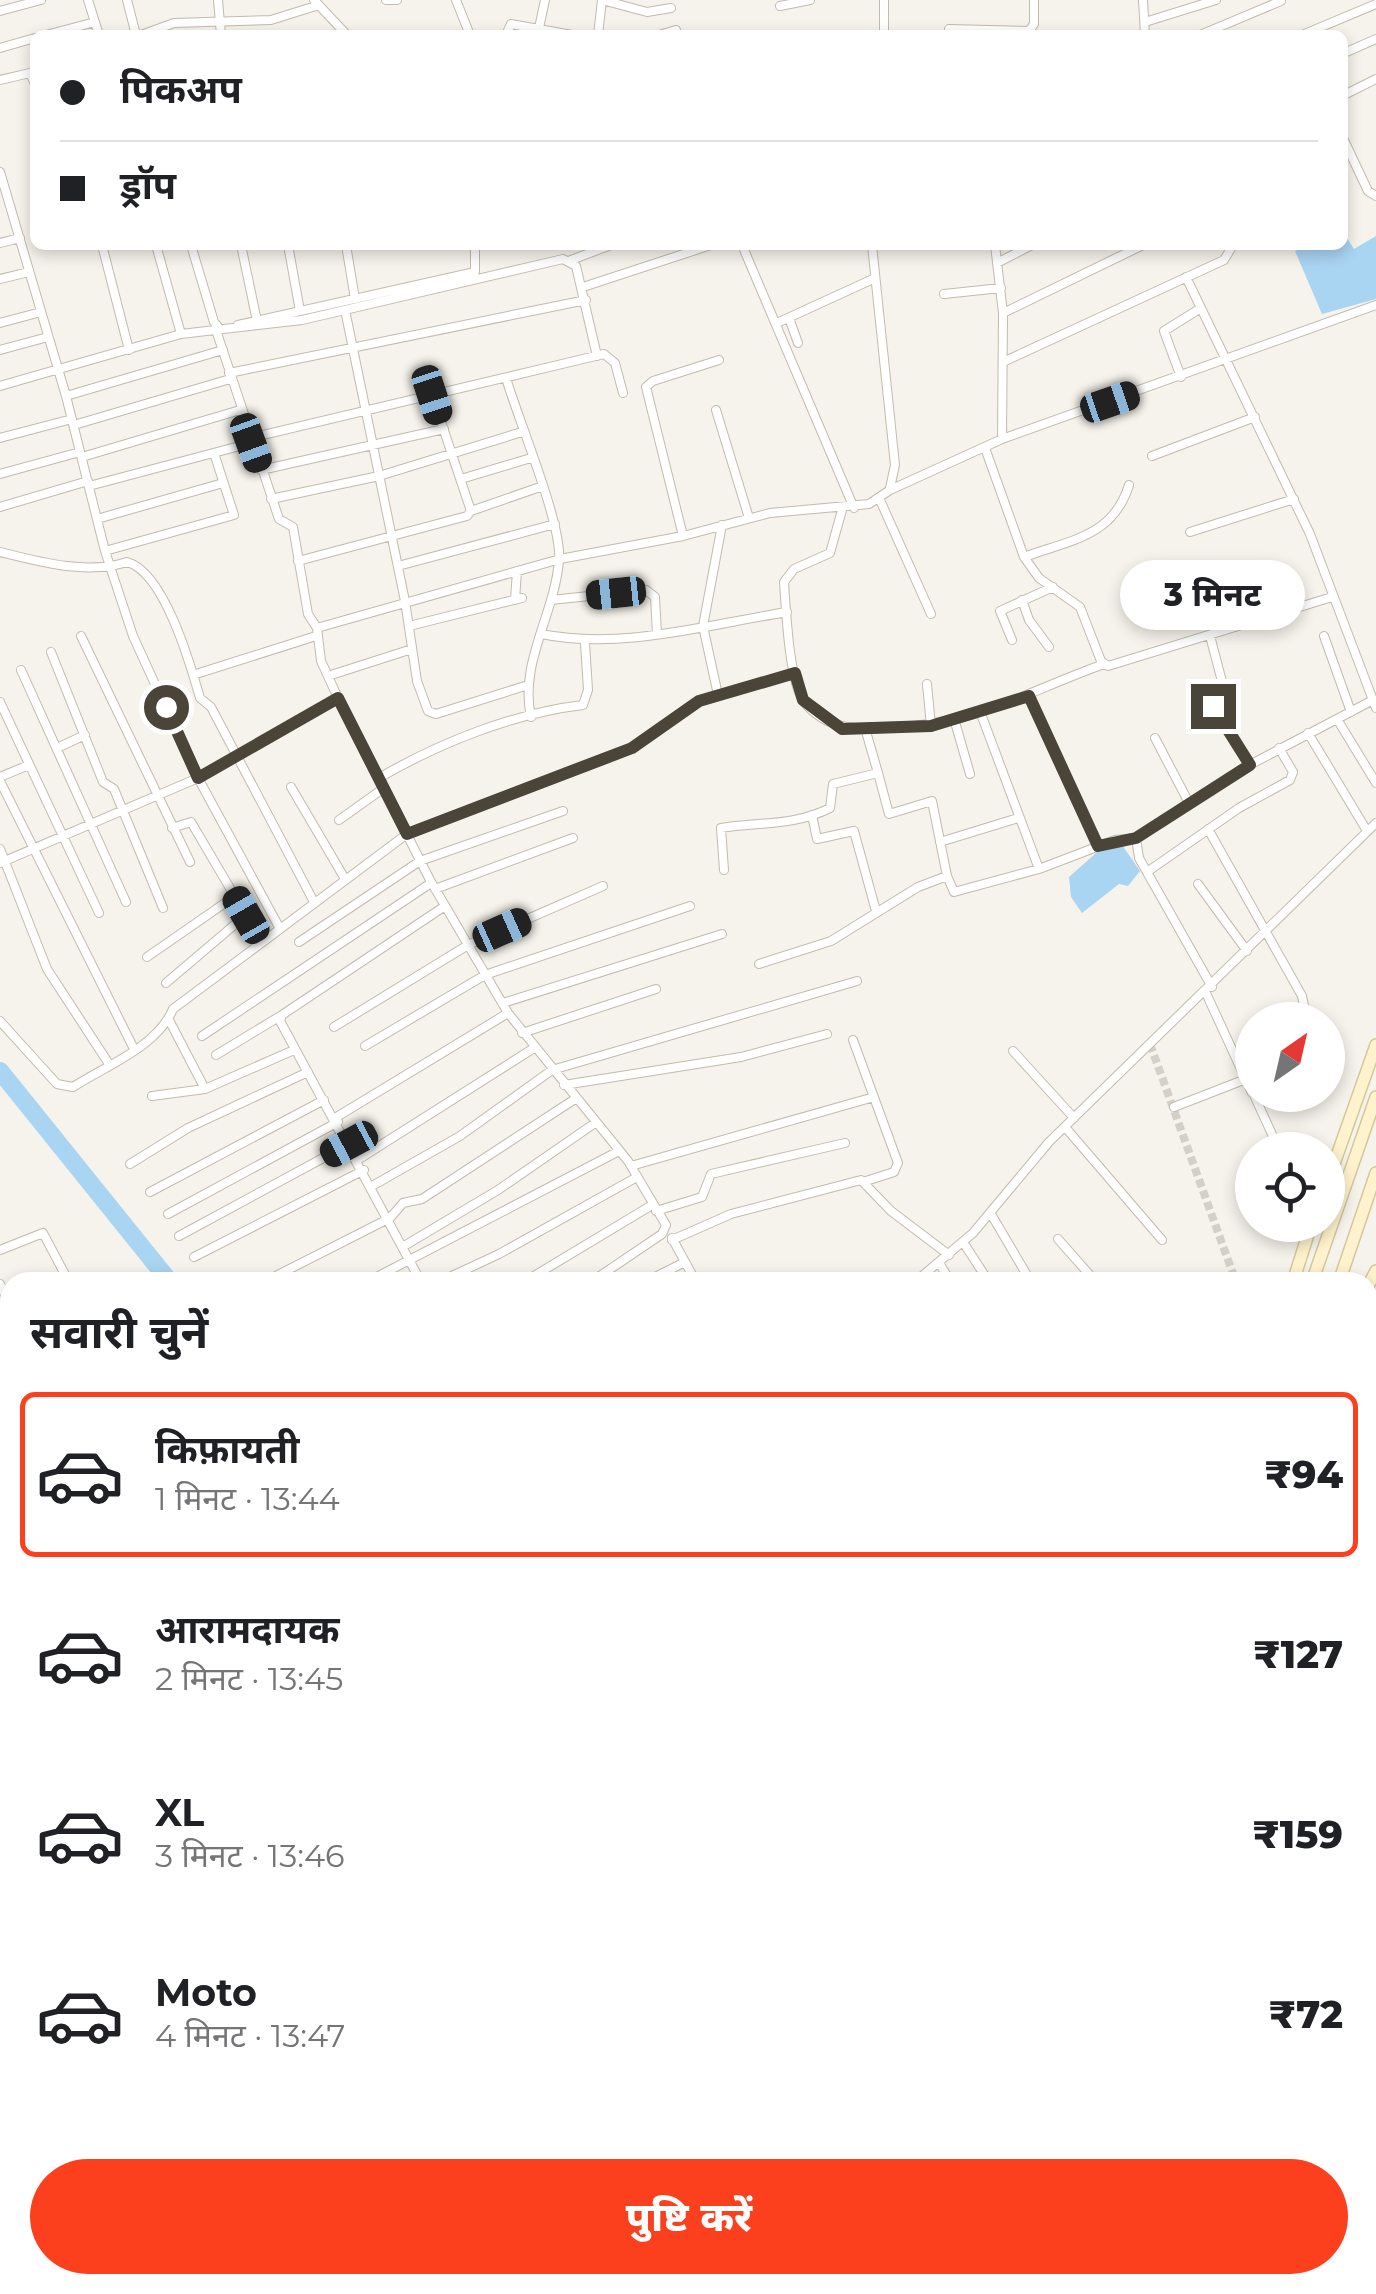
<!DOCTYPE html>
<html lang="hi">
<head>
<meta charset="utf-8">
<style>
	:root { --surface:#fff; --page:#f2f2f2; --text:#202124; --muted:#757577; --line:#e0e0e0; --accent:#fc3f1d }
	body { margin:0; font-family:Montserrat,"Noto Sans Devanagari",sans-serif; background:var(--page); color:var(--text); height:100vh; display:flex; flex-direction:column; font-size:38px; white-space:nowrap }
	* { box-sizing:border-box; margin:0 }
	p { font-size:32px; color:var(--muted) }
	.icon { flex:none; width:55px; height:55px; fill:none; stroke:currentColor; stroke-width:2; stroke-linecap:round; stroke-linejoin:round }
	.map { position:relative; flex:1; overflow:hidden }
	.sheet { position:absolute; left:0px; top:1272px; width:1378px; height:1022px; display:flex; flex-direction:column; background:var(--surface); border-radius:30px 30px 0 0; box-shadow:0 5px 15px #0003 }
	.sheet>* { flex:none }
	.top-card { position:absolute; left:30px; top:30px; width:1318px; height:220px; border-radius:15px; box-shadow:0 5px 15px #0003; display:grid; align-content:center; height:220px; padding:0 30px; background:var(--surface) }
	.needle { width:65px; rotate:34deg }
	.tools { position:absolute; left:1235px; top:1002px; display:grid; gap:20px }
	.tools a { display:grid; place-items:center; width:110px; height:110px; border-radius:50%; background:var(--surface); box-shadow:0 5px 15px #0003; font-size:50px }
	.end { position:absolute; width:45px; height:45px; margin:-22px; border:12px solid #4b4439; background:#fff; box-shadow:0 0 0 5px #fff }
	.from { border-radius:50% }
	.bubble { position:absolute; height:70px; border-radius:35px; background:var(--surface); box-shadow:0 5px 15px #0003; font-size:32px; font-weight:800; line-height:70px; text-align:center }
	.car { position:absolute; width:30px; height:60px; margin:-30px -15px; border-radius:12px; box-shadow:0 0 8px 2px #0007; background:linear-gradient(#222 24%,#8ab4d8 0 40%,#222 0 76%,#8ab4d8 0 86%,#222 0) }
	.top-card b { display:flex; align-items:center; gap:35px; height:95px; font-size:38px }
	.top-card b+b { border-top:2px solid var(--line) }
	.top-card i { width:25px; height:25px; background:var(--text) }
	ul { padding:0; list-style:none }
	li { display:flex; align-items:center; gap:30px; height:165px; margin:0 20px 15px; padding:0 10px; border:5px solid transparent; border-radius:15px }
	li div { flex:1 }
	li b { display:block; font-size:38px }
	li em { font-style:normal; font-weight:800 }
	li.current { border-color:var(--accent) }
	li>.icon { width:90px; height:90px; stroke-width:1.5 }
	h2 { padding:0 30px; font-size:45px; line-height:120px }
	.button { display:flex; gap:20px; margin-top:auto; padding:20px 30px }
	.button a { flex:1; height:115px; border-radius:60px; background:var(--accent); color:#fff; font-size:40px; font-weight:800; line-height:115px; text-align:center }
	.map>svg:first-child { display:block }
	.water { fill:#a9d4f2 }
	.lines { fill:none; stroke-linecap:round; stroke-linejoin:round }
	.river { stroke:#a9d4f2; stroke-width:18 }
	.street-tunnel { stroke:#d4d0c8; stroke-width:8; stroke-dasharray:8 4; stroke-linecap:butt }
	.street-casing { stroke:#c2bbae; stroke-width:10 }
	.secondary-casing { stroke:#d6c79b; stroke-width:14 }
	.street { stroke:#fff; stroke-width:8 }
	.secondary { stroke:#fff3cd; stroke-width:11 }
	.route { stroke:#4b4439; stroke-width:12 }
</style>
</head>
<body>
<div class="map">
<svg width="1376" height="2294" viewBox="0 0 1376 2294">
	<rect width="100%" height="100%" fill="#f6f3ec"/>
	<!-- water -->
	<path class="water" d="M1343 232 1354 249 1376 236V299L1322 314 1295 251 1310 245H1342Z
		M1120 842 1140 871 1128 886 1119 884 1082 913 1071 897 1069 877 1095 854 1098 845Z"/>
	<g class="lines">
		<!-- river -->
		<path class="river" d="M0 1071 170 1282
			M0 2121 10 2114"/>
		<!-- street-tunnel -->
		<path class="street-tunnel" d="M1150 1044 1236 1282"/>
		<!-- street casing -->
		<g class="street-casing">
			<path id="street" d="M88 0 99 35
				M127 0 136 35
				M218 0 221 35
				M314 0 347 35
				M386 0H397
				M456 0 470 35
				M602 0 647 12 671 8
				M1143 0 1145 35
				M780 6 810 0
				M0 11 41 0
				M1145 22 1216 0
				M539 28 545 0
				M949 29 1029 31 1034 24V0
				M46 35 95 22
				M141 35 174 23 271 20 319 5
				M506 35 511 24 572 35
				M598 35 602 0
				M659 35 676 30 677 35
				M884 35V0
				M1200 35 1281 1
				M1302 35 1376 4
				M0 48 35 38
				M1342 54 1376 39
				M0 80 30 73 35 84
				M1342 96 1376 79
				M1342 136 1368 191 1376 196
				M0 172 66 396 105 551 133 636 198 778 279 927
				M0 243 20 238
				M102 245 129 350
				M156 245 181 334
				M191 245 214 322 220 329
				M241 245 257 321
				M288 245 300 311
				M346 245 355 299
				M742 245 854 508
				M872 245 895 465 890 488
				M995 245 1003 313 1002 439
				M571 260 611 245
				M997 263 1032 245
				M1186 277 1310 534 1376 708
				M0 279 29 272
				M583 287 711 245
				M944 294 1001 288
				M345 310 405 601 417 681 428 711 436 714 525 686
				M1003 313 1143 245
				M789 318 798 343
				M0 323 41 312
				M777 323 873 279
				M238 325 475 272V245
				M217 333 279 519 293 527 308 614 317 628
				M0 350 48 337
				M1003 362 1224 260 1233 245
				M229 373 586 300
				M1181 377 1164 331 1201 308
				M506 378C518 419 563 526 559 561 554 616 519 663 531 717
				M0 386 181 334 302 320 563 259 576 266 597 356
				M66 396 223 350
				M716 410 749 518
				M74 425 230 379
				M0 438 72 419
				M250 438 604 354 615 363 623 393
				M985 448 1024 557 1039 578 1080 607 1101 661 1108 666 1332 597
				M1152 456 1255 417
				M82 457 240 410
				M261 470 444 429
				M0 474 80 452
				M461 479 531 458
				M89 486 251 443
				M271 499 379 476 522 432
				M880 500 931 614
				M0 507 88 481
				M842 510 830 553 794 569 784 582C786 609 789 682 804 702 827 730 854 729 886 728 977 725 1023 693 1104 664
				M471 511 540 487
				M97 519 223 483
				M1190 532 1294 499
				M683 536 646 387 653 381 719 360
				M105 551 234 515 214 453
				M0 552C40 562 87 575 127 562 164 572 190 663 200 698L211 707 314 902
				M1024 557C1070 540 1113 537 1129 485
				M298 561 467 516 471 511 432 395
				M398 566 555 524
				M515 600 517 571
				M551 600 646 590 655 597 657 634
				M1022 600 1029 620 1049 647
				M409 626 522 598
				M541 634C622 650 706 625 787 612
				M81 636 190 862
				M1210 636 1224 689
				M1324 636 1351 712
				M1012 640 1000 611 1053 587
				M51 652 103 782 114 789 163 908
				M21 670 126 902
				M193 675 316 636
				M328 676 412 649
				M927 684 931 726
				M718 695 703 626 722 525
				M1029 697 1098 846
				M0 702 99 913
				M1213 706 1250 765
				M981 714 1039 869
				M1337 719 1376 783
				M955 722 970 774
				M1308 733 1367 831
				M1155 738 1189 803
				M57 748 85 735
				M878 773 889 814 932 801 947 876
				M0 777 29 765
				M379 778C439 743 514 713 583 705L588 690 585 643
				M0 781 134 1049
				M291 787 345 879
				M812 815 817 839 854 831 876 911
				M339 820 384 788
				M172 828 191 822 261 941
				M1208 829 1302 996 1307 1020
				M940 842 1018 818
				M0 849 47 969 109 1064
				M0 863 198 778 338 698
				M724 870 721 828C758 822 795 826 830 808L833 784 878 773 865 728
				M1147 872 1239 808 1290 780 1293 772 1279 748
				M1198 884 1247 951
				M435 889 573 838
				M299 942 420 861 563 811
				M147 957 235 896
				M759 964 831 941 918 887 947 876 954 892 1039 869 1115 840 1136 838
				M166 983 246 915
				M1212 987 1139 858 1136 838 1242 769 1373 700
				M1206 993 1252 1093
				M503 1003 722 934
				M169 1020 205 1089
				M0 1021 57 1084 73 1087C107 1065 157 1047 173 1009L407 834 632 748 699 701 795 673
				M334 1027 468 945 603 886
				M522 1033 656 989
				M202 1036 431 883
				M853 1040 898 1163 894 1172 866 1181
				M365 1046 485 975 690 906
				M1013 1051 1074 1118
				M216 1055 282 1015
				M564 1085 741 1057 827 1034
				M1254 1095 1276 1143 1285 1150
				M152 1096 205 1089 294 1050
				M1174 1107 1246 1079
				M335 1118 508 1013
				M1065 1127 1162 1240
				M359 1159 534 1048
				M130 1164 188 1128 308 1072
				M631 1166 874 1097
				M372 1186 460 1136 552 1070 857 981
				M150 1192 324 1100
				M656 1211 702 1197 711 1174 845 1143
				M168 1214 338 1122
				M991 1214 1031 1282
				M179 1236 349 1144
				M672 1238 696 1282
				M1058 1239 1096 1282
				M672 1240 731 1214 861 1180 891 1211 949 1255
				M963 1242 989 1282
				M404 1246 498 1190 595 1123
				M0 1250 43 1233 69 1282
				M194 1257 364 1170
				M939 1263 951 1282
				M264 1282 390 1218 403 1203 422 1199 575 1099
				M367 1282 619 1151
				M421 1282 280 1021 282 1015 445 906
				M439 1282 499 1254 637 1177
				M524 1282 652 1205
				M591 1282 662 1234 666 1225 628 1161 508 1013 430 880 338 698 321 661 317 628 560 559 683 536 770 513 869 504 890 490 1002 439 1376 305
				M645 1282 685 1262
				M915 1282 973 1233 1049 1142 1376 823
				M0 1284 10 1306
				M0 1340 10 1336
				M0 1401 10 1398
				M0 1465 10 1461
				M1368 1468 1376 1466
				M1368 1504 1376 1542
				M0 1519 10 1516
				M0 1585 10 1582
				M0 1635 10 1632
				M0 1670 10 1666
				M0 1692 10 1716
				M1368 1712 1376 1709
				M0 1772 10 1787
				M1368 1845 1376 1843
				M0 1850 6 1870 0 1877
				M1368 1885 1376 1883
				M0 1946 10 1936
				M0 2002 10 1991
				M0 2060 10 2050
				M0 2219 10 2212
				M0 2255 10 2246
				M1368 2258 1376 2255
				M46 2285 50 2294
				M89 2285 93 2294
				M141 2285 145 2294
				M180 2285 184 2294
				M222 2285 227 2294
				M260 2285 264 2294
				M509 2285V2294
				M730 2285 733 2294
				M782 2285 785 2294
				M859 2285 862 2294
				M1163 2285 1167 2294
				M1201 2285 1205 2294
				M1236 2285 1239 2294
				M2 2294 15 2285
				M318 2294 340 2285
				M434 2294 435 2285
				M539 2294V2285
				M595 2294 614 2285
				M662 2294 681 2285
				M1266 2294 1291 2285
				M1356 2294 1376 2288"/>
		</g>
		<!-- secondary casing -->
		<g class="secondary-casing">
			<path id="secondary" d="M1328 1181 1376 1045
				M1293 1282 1311 1225
				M1312 1282 1376 1097
				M1339 1282 1376 1173
				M1368 1286 1376 1271
				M1368 1378 1376 1375
				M946 2294 949 2285
				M969 2294 972 2285
				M988 2294 991 2285"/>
		</g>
		<!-- street -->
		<use href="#street" class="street"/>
		<!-- secondary -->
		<use href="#secondary" class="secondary"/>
	</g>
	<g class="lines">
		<!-- route -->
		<path class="route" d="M166 707 198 778 338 698 407 834 632 748 699 701 795 673 803 700 842 729 931 726 1029 696 1098 846 1136 838 1250 765 1213 706"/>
	</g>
</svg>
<div class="tools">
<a><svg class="needle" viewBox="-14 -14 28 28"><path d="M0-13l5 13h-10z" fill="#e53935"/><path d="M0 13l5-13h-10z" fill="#757577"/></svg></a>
<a><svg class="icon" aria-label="locate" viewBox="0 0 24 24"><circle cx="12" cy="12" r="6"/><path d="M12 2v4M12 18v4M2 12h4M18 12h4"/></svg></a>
</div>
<i class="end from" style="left:166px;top:707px"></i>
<i class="end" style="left:1213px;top:706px"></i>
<div class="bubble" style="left:1120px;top:560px;width:185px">3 मिनट</div>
<i class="car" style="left:432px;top:395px;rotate:162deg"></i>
<i class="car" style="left:1110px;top:402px;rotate:71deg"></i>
<i class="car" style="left:251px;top:443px;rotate:160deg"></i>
<i class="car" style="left:616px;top:593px;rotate:264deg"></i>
<i class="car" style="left:246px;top:915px;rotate:330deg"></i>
<i class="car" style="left:502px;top:930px;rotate:66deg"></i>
<i class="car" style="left:349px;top:1144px;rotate:242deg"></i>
<div class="top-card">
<b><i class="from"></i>पिकअप</b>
<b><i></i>ड्रॉप</b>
</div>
<section class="sheet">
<h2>सवारी चुनें</h2>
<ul>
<li class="current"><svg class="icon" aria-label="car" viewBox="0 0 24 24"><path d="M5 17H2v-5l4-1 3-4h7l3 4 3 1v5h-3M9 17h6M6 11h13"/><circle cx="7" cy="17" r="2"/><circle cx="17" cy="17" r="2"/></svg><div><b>किफ़ायती</b><p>1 मिनट · 13:44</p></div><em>₹94</em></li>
<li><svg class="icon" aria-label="car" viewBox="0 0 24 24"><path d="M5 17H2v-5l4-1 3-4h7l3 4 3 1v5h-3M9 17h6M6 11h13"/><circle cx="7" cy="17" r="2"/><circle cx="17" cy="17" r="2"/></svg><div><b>आरामदायक</b><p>2 मिनट · 13:45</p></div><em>₹127</em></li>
<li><svg class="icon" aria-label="car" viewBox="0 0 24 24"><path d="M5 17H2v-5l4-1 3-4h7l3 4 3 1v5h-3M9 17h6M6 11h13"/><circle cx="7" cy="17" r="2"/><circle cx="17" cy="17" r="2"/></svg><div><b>XL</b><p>3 मिनट · 13:46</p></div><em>₹159</em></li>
<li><svg class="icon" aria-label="car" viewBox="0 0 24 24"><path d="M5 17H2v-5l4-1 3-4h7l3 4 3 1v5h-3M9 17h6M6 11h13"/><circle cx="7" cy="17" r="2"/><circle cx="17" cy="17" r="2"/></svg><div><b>Moto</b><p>4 मिनट · 13:47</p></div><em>₹72</em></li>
</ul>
<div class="button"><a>पुष्टि करें</a></div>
</section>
</div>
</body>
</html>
